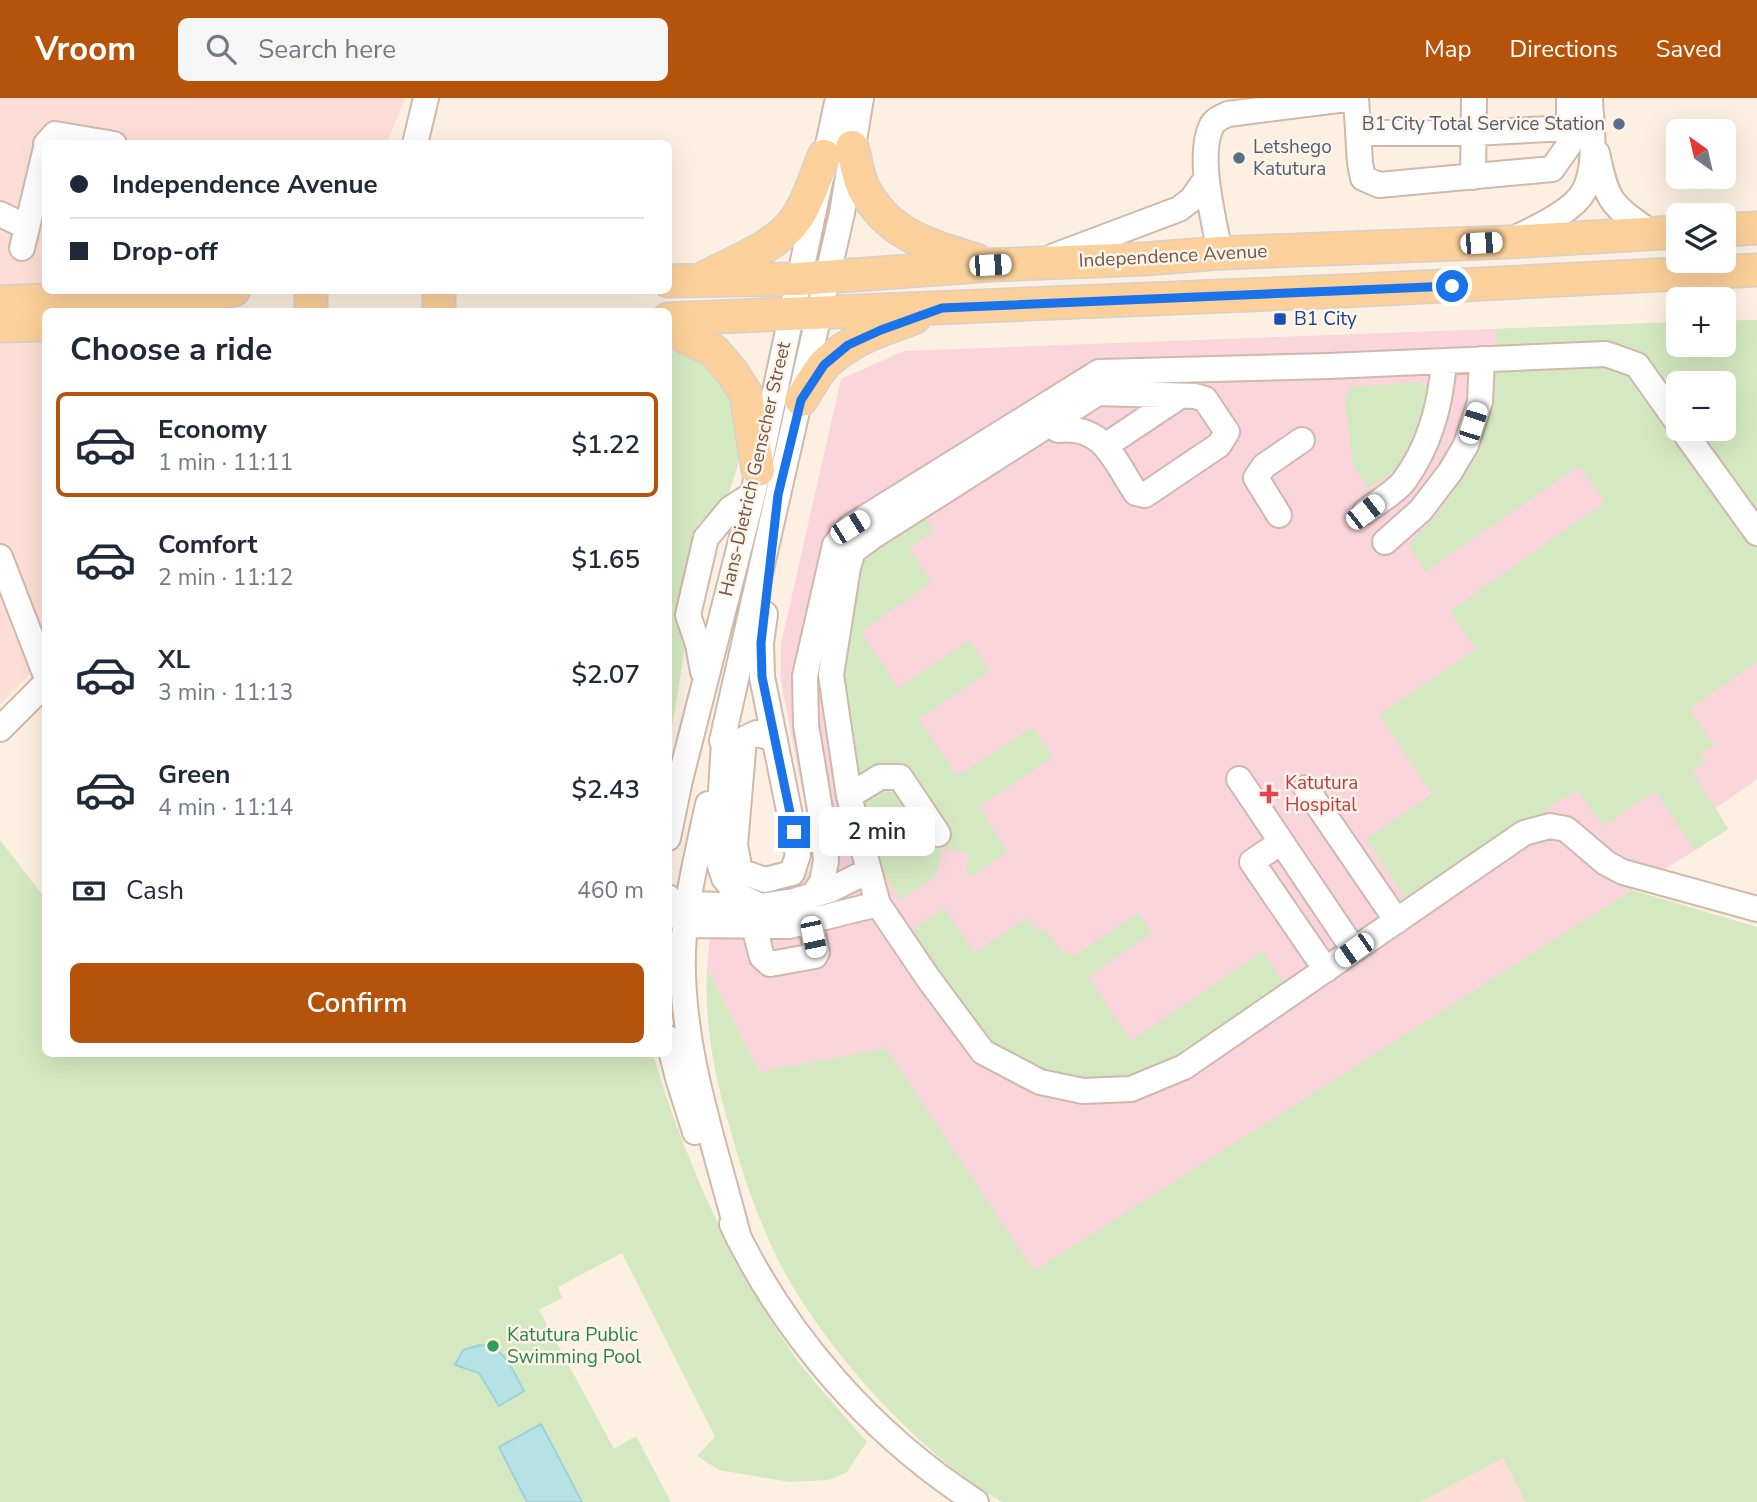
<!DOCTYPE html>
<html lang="en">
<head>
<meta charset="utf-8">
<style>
	:root { --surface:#fff; --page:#f6f6f7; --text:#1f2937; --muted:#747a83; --line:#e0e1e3; --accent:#b45309 }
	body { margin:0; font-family:"Nunito Sans",sans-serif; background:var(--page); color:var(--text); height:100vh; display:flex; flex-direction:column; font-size:26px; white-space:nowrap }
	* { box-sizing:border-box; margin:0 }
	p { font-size:23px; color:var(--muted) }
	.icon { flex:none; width:38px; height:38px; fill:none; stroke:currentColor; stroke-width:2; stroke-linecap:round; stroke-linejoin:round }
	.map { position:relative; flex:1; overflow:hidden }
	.side { position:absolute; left:42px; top:210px; width:630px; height:749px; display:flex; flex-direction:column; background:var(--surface); border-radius:10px; box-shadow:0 7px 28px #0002 }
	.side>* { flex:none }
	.guide { position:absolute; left:42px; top:42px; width:630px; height:154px; border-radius:10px; box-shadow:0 7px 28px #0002; display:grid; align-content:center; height:154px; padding:0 28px; background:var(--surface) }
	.needle { width:46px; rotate:326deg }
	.buttons { position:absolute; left:1666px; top:21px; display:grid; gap:14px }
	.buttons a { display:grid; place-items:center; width:70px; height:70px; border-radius:10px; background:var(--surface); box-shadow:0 7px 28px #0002; font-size:35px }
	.end { position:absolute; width:32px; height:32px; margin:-16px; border:9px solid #1a73e8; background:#fff; box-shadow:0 0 0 4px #fff }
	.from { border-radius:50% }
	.bubble { position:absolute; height:49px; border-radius:10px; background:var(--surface); box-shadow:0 7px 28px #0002; font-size:23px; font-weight:600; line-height:49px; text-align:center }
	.car { position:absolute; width:21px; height:42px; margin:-21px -10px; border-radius:9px; box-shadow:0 0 5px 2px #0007; background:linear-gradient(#fff 24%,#345 0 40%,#fff 0 76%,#345 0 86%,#fff 0) }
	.guide b { display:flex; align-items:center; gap:24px; height:66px; font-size:26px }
	.guide b+b { border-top:2px solid var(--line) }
	.guide i { width:18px; height:18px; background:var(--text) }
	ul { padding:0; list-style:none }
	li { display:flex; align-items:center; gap:21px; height:105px; margin:0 14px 10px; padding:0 14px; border:4px solid transparent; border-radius:10px }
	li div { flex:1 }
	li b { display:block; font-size:26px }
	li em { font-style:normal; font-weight:600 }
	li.selected { border-color:var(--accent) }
	li>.icon { width:63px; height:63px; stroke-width:1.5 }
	h2 { padding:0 28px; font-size:32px; line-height:84px }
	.pay { display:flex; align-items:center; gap:18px; height:77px; padding:0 28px; font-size:26px }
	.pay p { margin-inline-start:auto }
	.primary-button { display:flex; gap:14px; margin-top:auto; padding:14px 28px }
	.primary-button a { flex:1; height:80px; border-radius:10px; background:var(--accent); color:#fff; font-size:28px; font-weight:600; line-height:80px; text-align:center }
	header { display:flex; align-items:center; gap:42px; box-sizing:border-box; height:98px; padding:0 35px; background:var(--accent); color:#fff }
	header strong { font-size:33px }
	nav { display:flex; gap:38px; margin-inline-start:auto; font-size:24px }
	.search { width:490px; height:63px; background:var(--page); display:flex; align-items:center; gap:18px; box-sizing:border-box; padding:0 24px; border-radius:10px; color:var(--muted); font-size:26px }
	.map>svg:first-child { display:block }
	.commercial { fill:#fdded6 }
	.medical { fill:#fad5dc; fill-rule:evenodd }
	.green { fill:#d4e9c1; fill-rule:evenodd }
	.water { fill:#b7e2e5; stroke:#9dd2d7; stroke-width:2 }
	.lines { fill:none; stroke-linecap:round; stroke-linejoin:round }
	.minor-casing { stroke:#cfb9ac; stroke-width:28 }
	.major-casing { stroke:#d8cfcc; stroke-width:35 }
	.minor { stroke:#fff; stroke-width:24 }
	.major { stroke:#fbd09a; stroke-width:32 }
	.route { stroke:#1a73e8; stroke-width:9 }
	.service-dot { fill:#5c6f8a; stroke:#fff4e8; stroke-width:2.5 }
	.transit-dot { fill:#1a4fb4; stroke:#fff4e8; stroke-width:2.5 }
	.health-dot { fill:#e0444e; stroke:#fff4e8; stroke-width:2.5 }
	.leisure-dot { fill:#2e9e5b; stroke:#fff4e8; stroke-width:2.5 }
	.labels { text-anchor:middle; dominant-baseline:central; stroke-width:5; stroke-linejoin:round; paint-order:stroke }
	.service-label { font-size:19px; fill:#4e5e75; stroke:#fff4e8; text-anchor:end }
	.street-label { font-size:19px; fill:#745549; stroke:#fff4e8 }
	.transit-label { font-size:19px; fill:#164399; stroke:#fff4e8; text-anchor:start }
	.health-label { font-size:19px; fill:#be3a42; stroke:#fff4e8; text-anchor:start }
	.leisure-label { font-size:19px; fill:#27864d; stroke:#fff4e8; text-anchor:start }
</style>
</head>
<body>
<header>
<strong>Vroom</strong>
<div class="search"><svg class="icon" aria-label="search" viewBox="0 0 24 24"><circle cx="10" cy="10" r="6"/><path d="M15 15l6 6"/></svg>Search here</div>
<nav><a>Map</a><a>Directions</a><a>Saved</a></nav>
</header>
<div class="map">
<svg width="1757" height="1404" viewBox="0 0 1757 1404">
	<rect width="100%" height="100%" fill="#fcf0e2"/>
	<!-- commercial -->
	<path class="commercial" d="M0 0H405L387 45 46 46 45 187 0 190Z
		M45 242V560L0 607V244Z
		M1503 1359 1525 1404H1420Z"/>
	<!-- medical -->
	<path class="medical" d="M1757 222V681L1716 710 1728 731 1034 1174 886 950 759 974 707 870 714 794 778 796 793 791 816 765 781 583V546L841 281 904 253 1678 224V247H1724V223ZM1678 285H1724V331H1678Z"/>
	<!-- green -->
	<path class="green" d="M1757 222V564L1689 611 1714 647 1700 656 1706 665 1692 673 1728 731 1695 752 1655 693 1604 728 1576 692 1408 804 1366 741 1432 696 1379 617 1476 551 1450 513 1605 404 1579 368 1425 474 1408 447 1434 420 1467 374 1480 348 1495 293 1496 231 1678 224V247H1724V223ZM1678 285H1724V331H1678Z
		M669 252 703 262 736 303 740 329V360L727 401 698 426 676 520 685 550 669 647Z
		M1418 284 1427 290 1428 302 1398 370 1368 391 1353 366 1345 302 1351 289Z
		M924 418 934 433 909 450 932 484 861 534 898 590 969 542 990 573 919 621 957 678 1033 629 1053 659 979 709 1008 754 971 779 966 773 969 755 943 750 936 778 900 802 875 757 855 683 842 579 855 478 862 461 877 448Z
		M0 742 45 800 46 956H653C683 1058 729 1161 789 1250 811 1283 841 1313 867 1344L846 1375 828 1382 789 1384 719 1372 697 1358 715 1339 622 1155 558 1189 562 1200 539 1212 614 1351 636 1338 671 1404H0Z
		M1632 792 1757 829V1404H1525L1503 1360 1420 1404H1002C989 1396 974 1388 962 1378 897 1327 837 1261 793 1189 764 1141 744 1081 729 1027 714 977 704 922 707 870L759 974 886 950 1034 1173Z
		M944 810 975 855 1028 819 1037 833 1045 831 1061 854 1076 857 1138 815 1152 835 1088 879 1131 943 1263 853 1284 885 1180 962 1129 979 1083 983 1043 977 994 947 969 922 907 836Z"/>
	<!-- water -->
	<path class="water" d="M480 1247C505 1247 513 1274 524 1293L499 1308 479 1275 455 1267 463 1252Z
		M541 1326 582 1404H527L499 1349Z"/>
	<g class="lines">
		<!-- minor casing -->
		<g class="minor-casing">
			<path id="minor" d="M1356 0 1360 65 1363 80 1379 87 1552 71 1569 47V0
				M1358 35H1473L1569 30
				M46 46 55 36 114 46
				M415 46 426 0
				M1597 55C1608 107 1611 106 1653 136
				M1473 79 1474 0
				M0 116 27 129
				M1512 142C1533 131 1573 114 1584 93 1598 68 1591 27 1590 0
				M22 150 46 50
				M1220 155C1214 121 1197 60 1211 29 1214 22 1221 19 1228 16L1354 0
				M1054 158 1179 111 1192 101 1206 81
				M1131 274 872 439 853 453 848 469 831 577 849 698 878 806 928 880 983 954 1040 984 1083 993 1131 991 1184 969 1524 735 1550 728 1566 731 1606 765 1623 774 1757 811
				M1682 331 1757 435
				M1058 332C1104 327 1113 361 1136 395L1145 397 1219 347 1227 334 1205 301 1195 298 1097 295
				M1105 348 1180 298
				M1365 414C1377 404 1395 395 1404 383 1429 349 1441 305 1444 263
				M1279 417 1256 380 1264 368 1302 342
				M1385 444 1421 412 1450 374 1466 347 1480 304 1482 261
				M0 459 46 578
				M765 516 761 545 762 579 798 757 792 775 765 782 740 773 735 747 744 641 757 635 775 642
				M703 574 698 546 688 517 706 440 731 410 753 396
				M725 628 717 758 724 780 739 798 761 808 794 803 813 797 822 784 826 763 824 736 806 627 805 578 835 447 850 429 1099 274 1329 268 1606 256 1637 267 1678 325
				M0 631 46 585
				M722 643 842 115 861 0
				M1239 681 1354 852
				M1306 690 1397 823
				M849 698 880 679H900L938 736
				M708 706C698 754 685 804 683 853 680 951 715 1046 739 1141
				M668 740 680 682 753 396 838 0
				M1281 744 1252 764 1326 872
				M813 797 830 792 868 773
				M668 799 685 827 789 828 878 806
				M679 819 689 806 755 808
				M754 829 762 859 770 866 815 858 817 854 810 824
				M668 940 678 980 695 1034
				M732 1126C785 1238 871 1336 976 1404"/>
		</g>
		<!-- major casing -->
		<g class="major-casing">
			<path id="major" d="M852 49C856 63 858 79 864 91 889 138 929 147 976 162
				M1724 132 1757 130
				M706 179C736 163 779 148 798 118 809 101 816 77 824 58
				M668 183 798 181 991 167 1144 161 1220 155 1508 144 1678 134
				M311 192V214
				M0 204 218 195 234 192
				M439 214V192
				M668 221 1343 193 1757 172
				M0 228 46 227
				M668 231 714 253 732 274 746 296 758 372
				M801 302C809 290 816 275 826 265 851 241 883 231 914 220"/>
		</g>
		<!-- minor -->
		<use href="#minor" class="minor"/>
		<!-- major -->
		<use href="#major" class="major"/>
	</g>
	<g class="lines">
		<!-- route -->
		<path class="route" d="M794 734 762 579 761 545 778 397 801 302 824 267 848 247 881 232 942 210 1452 188"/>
	</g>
	<!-- markers -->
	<g class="service-dot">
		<circle cx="1619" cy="26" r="7"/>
		<circle cx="1239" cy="60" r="7"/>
	</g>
	<rect class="transit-dot" x="1273" y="214" width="14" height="14" rx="3.5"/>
	<path class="health-dot" d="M1265.5 685.5h7v7h7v7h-7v7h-7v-7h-7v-7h7z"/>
	<circle class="leisure-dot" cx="493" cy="1248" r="7"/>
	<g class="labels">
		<!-- service labels -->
		<g class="service-label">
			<text x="1605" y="26">B1 City Total Service Station</text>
			<text x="1253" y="49" text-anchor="start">Letshego<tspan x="1253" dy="22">Katutura</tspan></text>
		</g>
		<!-- street labels -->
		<g class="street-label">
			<text transform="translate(1173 158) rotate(-3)">Independence Avenue</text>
			<text transform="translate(755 371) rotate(-77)">Hans-Dietrich Genscher Street</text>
		</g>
		<!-- transit labels -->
		<g class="transit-label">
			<text x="1294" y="221">B1 City</text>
		</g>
		<!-- health labels -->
		<g class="health-label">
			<text x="1285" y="685">Katutura<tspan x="1285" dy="22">Hospital</tspan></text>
		</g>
		<!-- leisure labels -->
		<g class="leisure-label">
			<text x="507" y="1237">Katutura Public<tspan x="507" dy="22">Swimming Pool</tspan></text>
		</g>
	</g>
</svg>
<div class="buttons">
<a><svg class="needle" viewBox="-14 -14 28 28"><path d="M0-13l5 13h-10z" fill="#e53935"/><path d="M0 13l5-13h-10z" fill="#747a83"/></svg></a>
<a><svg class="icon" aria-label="layers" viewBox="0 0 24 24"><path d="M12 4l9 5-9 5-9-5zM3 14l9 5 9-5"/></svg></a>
<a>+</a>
<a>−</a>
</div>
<i class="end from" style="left:1452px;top:188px"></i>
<i class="end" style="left:794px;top:734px"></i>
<div class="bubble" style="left:819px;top:709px;width:116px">2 min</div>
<i class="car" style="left:1481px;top:145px;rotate:87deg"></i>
<i class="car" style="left:990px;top:167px;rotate:87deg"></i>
<i class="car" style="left:1473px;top:325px;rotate:18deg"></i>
<i class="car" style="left:1365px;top:414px;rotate:52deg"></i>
<i class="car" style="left:850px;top:429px;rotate:58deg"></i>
<i class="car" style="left:813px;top:839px;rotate:168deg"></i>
<i class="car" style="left:1354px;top:852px;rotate:235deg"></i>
<div class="guide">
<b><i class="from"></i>Independence Avenue</b>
<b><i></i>Drop-off</b>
</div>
<section class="side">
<h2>Choose a ride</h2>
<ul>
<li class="selected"><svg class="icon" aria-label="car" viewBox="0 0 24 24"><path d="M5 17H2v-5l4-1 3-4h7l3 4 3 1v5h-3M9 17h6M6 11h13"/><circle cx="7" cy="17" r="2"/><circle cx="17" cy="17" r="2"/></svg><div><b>Economy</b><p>1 min · 11:11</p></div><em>$1.22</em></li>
<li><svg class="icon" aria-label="car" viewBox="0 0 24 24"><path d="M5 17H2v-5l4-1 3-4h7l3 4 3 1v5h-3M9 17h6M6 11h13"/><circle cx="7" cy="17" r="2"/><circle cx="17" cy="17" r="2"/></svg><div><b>Comfort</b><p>2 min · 11:12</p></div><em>$1.65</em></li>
<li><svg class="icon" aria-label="car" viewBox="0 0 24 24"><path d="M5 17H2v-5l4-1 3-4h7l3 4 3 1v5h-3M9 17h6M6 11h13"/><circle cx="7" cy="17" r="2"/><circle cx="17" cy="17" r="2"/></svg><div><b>XL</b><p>3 min · 11:13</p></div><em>$2.07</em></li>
<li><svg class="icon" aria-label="car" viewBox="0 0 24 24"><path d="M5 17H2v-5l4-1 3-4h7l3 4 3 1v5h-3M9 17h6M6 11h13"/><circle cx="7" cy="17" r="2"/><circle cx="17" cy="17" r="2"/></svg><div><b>Green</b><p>4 min · 11:14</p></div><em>$2.43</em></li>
</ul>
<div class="pay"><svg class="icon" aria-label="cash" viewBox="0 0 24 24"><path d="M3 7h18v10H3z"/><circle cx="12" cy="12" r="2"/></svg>Cash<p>460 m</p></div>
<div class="primary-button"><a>Confirm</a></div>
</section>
</div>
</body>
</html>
